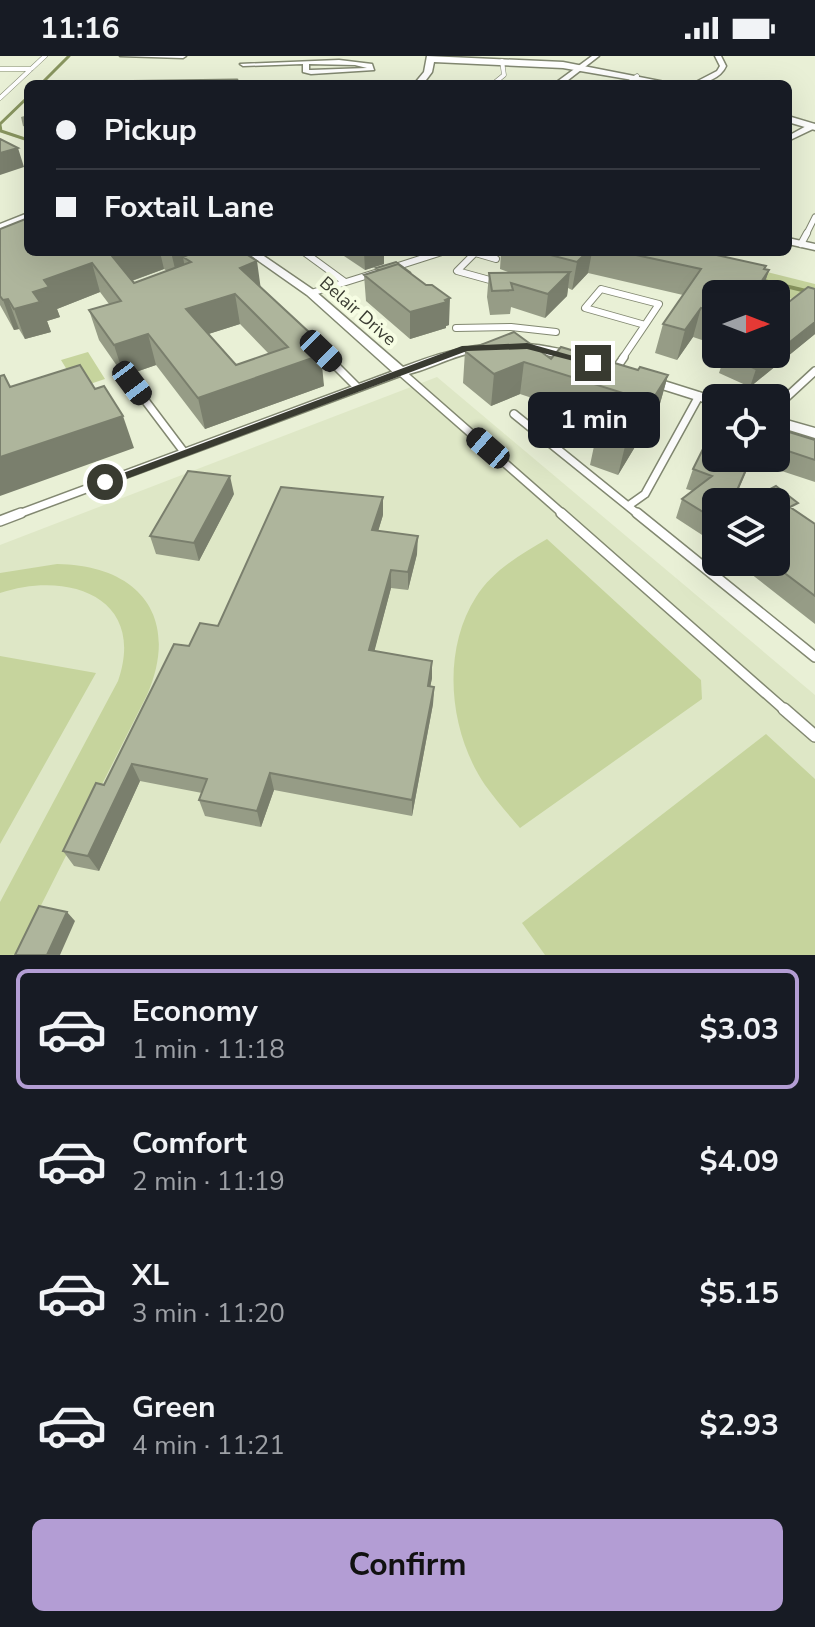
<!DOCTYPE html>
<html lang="en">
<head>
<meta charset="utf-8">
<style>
	:root { --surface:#171b24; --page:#20242c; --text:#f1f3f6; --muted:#9ea1a6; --line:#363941; --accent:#b39dd4 }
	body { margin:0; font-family:"Nunito Sans",sans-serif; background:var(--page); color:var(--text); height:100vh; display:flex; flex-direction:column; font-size:30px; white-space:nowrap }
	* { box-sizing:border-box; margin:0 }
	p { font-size:26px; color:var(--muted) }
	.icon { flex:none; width:44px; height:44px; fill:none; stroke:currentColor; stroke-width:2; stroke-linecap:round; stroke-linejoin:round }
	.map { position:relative; height:899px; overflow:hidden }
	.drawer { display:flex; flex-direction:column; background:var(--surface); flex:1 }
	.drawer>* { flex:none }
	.hud { position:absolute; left:24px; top:24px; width:768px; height:176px; border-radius:12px; box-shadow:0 8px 32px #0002; display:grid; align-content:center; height:176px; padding:0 32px; background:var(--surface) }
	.needle { width:52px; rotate:90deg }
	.buttons { position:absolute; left:702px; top:224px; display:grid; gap:16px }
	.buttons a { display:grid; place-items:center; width:88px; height:88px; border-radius:12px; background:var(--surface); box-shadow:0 8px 32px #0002; font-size:40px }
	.end { position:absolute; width:36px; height:36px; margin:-18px; border:10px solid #393b31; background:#fff; box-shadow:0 0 0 4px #fff }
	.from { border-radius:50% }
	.bubble { position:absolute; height:56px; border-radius:12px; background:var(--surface); box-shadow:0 8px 32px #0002; font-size:26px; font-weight:700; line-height:56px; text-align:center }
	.car { position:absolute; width:24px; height:48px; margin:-24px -12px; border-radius:10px; box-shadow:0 0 6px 2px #0007; background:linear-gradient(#222 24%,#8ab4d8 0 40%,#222 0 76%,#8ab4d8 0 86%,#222 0) }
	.hud b { display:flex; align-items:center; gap:28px; height:76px; font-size:30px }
	.hud b+b { border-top:2px solid var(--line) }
	.hud i { width:20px; height:20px; background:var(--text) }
	ul { padding:14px 0 0; list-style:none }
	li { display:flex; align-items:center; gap:24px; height:120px; margin:0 16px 12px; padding:0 16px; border:4px solid transparent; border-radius:12px }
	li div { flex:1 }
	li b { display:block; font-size:30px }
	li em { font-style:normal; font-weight:700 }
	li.selected { border-color:var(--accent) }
	li>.icon { width:72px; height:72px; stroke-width:1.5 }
	.cta { display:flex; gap:16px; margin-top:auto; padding:16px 32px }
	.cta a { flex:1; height:92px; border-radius:12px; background:var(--accent); color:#111; font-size:32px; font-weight:700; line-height:92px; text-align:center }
	.status { display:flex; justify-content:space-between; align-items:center; height:56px; padding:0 40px; background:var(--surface); direction:ltr }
	.status svg { height:22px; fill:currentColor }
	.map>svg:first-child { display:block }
	.built { fill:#dee7c6 }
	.green { fill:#c6d49d }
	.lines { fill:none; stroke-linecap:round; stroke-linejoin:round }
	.stream-far1 { stroke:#88955f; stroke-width:3 }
	.stream { stroke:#88955f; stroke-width:4 }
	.service-far5-casing { stroke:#828871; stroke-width:5 }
	.service-far4-casing { stroke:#828871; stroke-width:7 }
	.service-far3-casing { stroke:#828871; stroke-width:8 }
	.service-far2-casing { stroke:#828871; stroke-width:10 }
	.service-far1-casing { stroke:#828871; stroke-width:12 }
	.service-casing { stroke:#828871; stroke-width:14 }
	.minor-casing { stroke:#828871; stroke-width:3 }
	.tertiary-casing { stroke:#828871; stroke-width:3 }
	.service-far5 { stroke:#fff; stroke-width:4 }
	.service-far4 { stroke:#fff; stroke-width:5 }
	.service-far3 { stroke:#fff; stroke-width:6 }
	.service-far2 { stroke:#fff; stroke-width:7 }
	.service-far1 { stroke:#fff; stroke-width:9 }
	.service { stroke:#fff; stroke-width:11 }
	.minor { fill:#fff; fill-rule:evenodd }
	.tertiary { fill:#fff; fill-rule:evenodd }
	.wall { fill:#969c86; fill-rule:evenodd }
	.shaded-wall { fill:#7a7f6d }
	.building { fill:#aeb59c; stroke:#7a7f6d; stroke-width:2; fill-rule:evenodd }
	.route { fill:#393b31 }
	.labels { text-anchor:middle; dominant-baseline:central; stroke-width:8; stroke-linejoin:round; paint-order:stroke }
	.far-street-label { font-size:18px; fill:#393b31; stroke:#f6fde3 }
</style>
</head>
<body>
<div class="status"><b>11:16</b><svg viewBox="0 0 49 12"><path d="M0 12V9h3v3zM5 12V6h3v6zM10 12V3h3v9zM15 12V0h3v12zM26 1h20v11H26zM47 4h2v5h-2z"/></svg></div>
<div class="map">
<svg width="815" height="899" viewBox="0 0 815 899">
	<rect width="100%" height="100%" fill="#e9f0d6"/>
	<!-- built -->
	<path class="built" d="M437 321 815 639V899H0V489Z"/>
	<!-- green -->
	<path class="green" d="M613 196H687L815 228V249Z
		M88 296 105 323 78 332 61 304Z
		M547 483 701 624 702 643 520 772C508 758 496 744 485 729 449 676 441 596 476 541 492 515 521 498 547 483Z
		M57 508C139 509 181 561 147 639L16 899H0V846L118 625C147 541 68 514 0 537V517Z
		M0 600 96 617 0 788Z
		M766 678 815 723V899H545L522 867Z"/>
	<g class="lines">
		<!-- stream-far1 -->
		<path class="stream-far1" d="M41 28 69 0
			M0 68 28 41
			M0 69 1 75 28 84"/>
		<!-- stream -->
		<path class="stream" d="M760 224 815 237"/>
		<!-- service-far5 casing -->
		<g class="service-far5-casing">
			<path id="service-far5" d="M0 13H31
				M493 28 504 19 502 5
				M627 28 637 20
				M0 42 45 0"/>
		</g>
		<!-- service-far4 casing -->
		<g class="service-far4-casing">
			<path id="service-far4" d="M806 179 815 161"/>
		</g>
		<!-- service-far3 casing -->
		<g class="service-far3-casing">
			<path id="service-far3" d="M801 188 807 177
				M304 196 345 226
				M472 196 496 203
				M475 197 457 215 497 226
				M392 212 442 196
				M601 233 659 248 645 269 585 252Z
				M311 237 375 217
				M456 272 511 271 556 276
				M305 280 329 303
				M622 303 645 269"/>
		</g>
		<!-- service-far2 casing -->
		<g class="service-far2-casing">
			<path id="service-far2" d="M327 301 358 332
				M615 314 624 301
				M132 327 184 396
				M776 351 815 315
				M514 358 639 459
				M628 450 645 438 699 340
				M16 459 401 316 564 459"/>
		</g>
		<!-- service-far1 casing -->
		<g class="service-far1-casing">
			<path id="service-far1" d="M561 457 786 655
				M637 457 815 601
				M0 465 21 457"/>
		</g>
		<!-- service casing -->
		<g class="service-casing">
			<path id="service" d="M784 653 815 680"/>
		</g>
		<!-- minor casing -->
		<g class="minor-casing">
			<path id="minor" d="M120 0H186L183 2Z
				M592 0H599L563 28H554Z
				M715 0H721L726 10C721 22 705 28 692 28L717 15 720 10Z
				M339 4 372 8 374 14 311 18 303 16V8L243 10 240 8ZM309 8 355 9 367 12 311 14H309Z
				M237 24 235 27 93 28 97 26Z
				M810 68H815V72L788 85V80Z
				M788 182 815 188V194L788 188Z
				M246 196H258L315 235 403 311C451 292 497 281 549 291 560 293 575 295 583 302L577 306C540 297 505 289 467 298 447 302 414 321 396 319L307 239Z
				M645 319 718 342 716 350 640 326V320Z
				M776 361 815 372V382L776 370Z"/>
		</g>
		<!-- tertiary casing -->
		<g class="tertiary-casing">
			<path id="tertiary" d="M427 0 563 6 675 28H656L563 12 434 6 432 16 423 28H414L424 16Z
				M788 60 815 68V74L788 66Z
				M28 157V166L0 177V168Z"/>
		</g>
		<!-- service-far5 -->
		<use href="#service-far5" class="service-far5"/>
		<!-- service-far4 -->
		<use href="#service-far4" class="service-far4"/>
		<!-- service-far3 -->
		<use href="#service-far3" class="service-far3"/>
		<!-- service-far2 -->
		<use href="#service-far2" class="service-far2"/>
		<!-- service-far1 -->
		<use href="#service-far1" class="service-far1"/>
		<!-- service -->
		<use href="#service" class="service"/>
		<!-- minor -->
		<use href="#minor" class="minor"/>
		<!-- tertiary -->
		<use href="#tertiary" class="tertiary"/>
	</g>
	<!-- wall -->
	<path class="wall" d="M28 59V72L23 70 21 61Z
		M0 173 28 196H190L191 198 261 232 312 290 324 330 205 373 156 309 124 320 99 284 89 254 109 248 100 236 57 253 60 261 47 265 51 276 25 283 19 273 14 274 0 249ZM164 213 167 215 134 227 132 225ZM240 268 269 298 236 309 208 278Z
		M338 196H393L384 199V208L365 214Z
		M501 196H703L769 214 761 238H716V283L711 282 708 286 693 281 677 304 655 297 663 268 683 239 588 217 572 234 568 232 567 240 545 262 511 251 510 258 490 259 487 241 489 217H511L500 213Z
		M376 212 411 218 449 269 446 270V272L410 283 366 245 364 219 377 215Z
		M815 233V278L750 331 719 317 725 299Z
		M465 295 551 303 638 314 668 319 659 351 618 419 590 409 597 376 604 366 520 338 491 350 463 327Z
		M716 359V402H776V372L815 384V426L751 405 733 446H716V488L676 462 682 443 693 435 686 433 693 413 705 389H704L710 370Z
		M234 438 199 505 156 498 150 480Z
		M795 454 815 468V568L746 514 748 508 744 506H776Z
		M383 459 378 475 417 498 408 534 391 532 374 595 432 622 430 631H434L433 648 412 760 274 734 261 771 205 760 199 744 202 737 140 725 99 815 74 810 63 795 189 590Z"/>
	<!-- shaded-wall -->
	<path class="shaded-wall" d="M18 92 24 111 0 119V97Z
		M124 196H160L164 213 120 229 112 200Z
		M171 196H190L194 215 191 206 183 201 186 218 177 221Z
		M364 196H393L384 199V208L365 214Z
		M587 196H592L588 217 572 234 577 206Z
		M257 205 261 234 240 212Z
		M92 207 100 236 57 253 60 261 47 265 51 276 25 283 14 253 44 224Z
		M766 210 759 229 769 214 761 238H755Z
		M570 216 567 240 545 262 548 238Z
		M235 238 240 268 193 283 186 253Z
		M450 242 449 269 446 270V272L410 283V256Z
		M8 243 19 273 14 274 3 244Z
		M701 252 693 281 677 304 685 274Z
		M716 260V265L711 282 708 286Z
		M815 266V278L750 331 756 313Z
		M148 278 156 309 124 320 114 289Z
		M311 278 313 302 321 299 324 330 205 373 198 342 305 305 303 281Z
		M524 306 520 338 491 350 494 318Z
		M668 319 659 351 618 419 626 386Z
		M123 360 134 392 0 440V401Z
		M230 420 234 438 199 505 194 487Z
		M383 441V459L373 492 372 474Z
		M418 480 417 498 408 534V516Z
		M391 514V532L370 612 369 594Z
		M432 605V622L427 647 428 630Z
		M434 631 433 648 412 760V744Z
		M132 708 140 725 99 815 88 800Z
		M270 717 274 734 261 771 257 755Z
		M67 856 75 865 60 899H47Z"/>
	<!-- building -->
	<path class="building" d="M0 83 18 92 0 97Z
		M28 162V196H124L112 200 134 227 191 206 183 201 195 196H204L209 199 218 196H243L257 205 240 212 311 278 303 281 321 299 198 342 148 278 114 289 89 254 121 245 92 207 44 224 49 231 33 236 40 246 14 253 8 243 3 244 0 240V173ZM235 238 288 291 236 309 186 253Z
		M539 196H587L577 206Z
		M622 196H703L766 210 764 213 769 214 756 234 741 230 736 238H716V257L701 252 685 274 663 268 701 213Z
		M396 206 411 217 398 208 380 214 376 212Z
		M398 208 426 229H432L450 242 445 244 447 246 410 256 364 219Z
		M570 216 548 238 511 227 513 234 492 235 489 217Z
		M808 231 815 233V266L776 297V256Z
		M514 276 551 303 561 291 638 314 640 311 668 319 626 386 597 376 623 337 524 306 494 318 465 295Z
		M726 298H775L756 313 725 299Z
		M80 309 95 333 104 330 123 360 0 401V320L4 319 10 331Z
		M716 359V402H751L732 446H716V464L682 443 712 420 693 413 714 371 710 370Z
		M776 372 815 384V404L776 391Z
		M188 415 230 420 194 487 150 480Z
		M776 430 798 447 790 451 815 468V540L770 506H776V446H746Z
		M281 431 383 441 372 474 418 480 408 516 391 514 369 594 432 605 428 630 434 631 412 744 270 717 257 755 199 744 207 723 132 708 88 800 63 795 96 727 104 729 174 588 189 590 200 567 218 570Z
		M39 850 67 856 47 899H15Z"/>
	<!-- route -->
	<path class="route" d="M527 287 598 307 593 310 527 293 467 295 110 429 99 426 462 290Z"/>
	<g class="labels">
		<!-- far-street labels -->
		<g class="far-street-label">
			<text transform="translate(358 255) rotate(41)">Belair Drive</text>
		</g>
	</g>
</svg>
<div class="buttons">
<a><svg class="needle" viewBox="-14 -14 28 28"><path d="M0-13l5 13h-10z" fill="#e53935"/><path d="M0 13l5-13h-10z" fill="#9ea1a6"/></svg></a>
<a><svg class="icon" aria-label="locate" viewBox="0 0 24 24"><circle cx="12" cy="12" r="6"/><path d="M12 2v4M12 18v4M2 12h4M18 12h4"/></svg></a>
<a><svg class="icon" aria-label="layers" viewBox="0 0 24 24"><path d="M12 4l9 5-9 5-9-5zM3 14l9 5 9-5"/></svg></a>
</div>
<i class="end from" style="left:105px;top:426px"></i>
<i class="end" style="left:593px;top:307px"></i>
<div class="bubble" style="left:528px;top:336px;width:132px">1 min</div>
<i class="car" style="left:321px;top:295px;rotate:134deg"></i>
<i class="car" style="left:132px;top:327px;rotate:143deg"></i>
<i class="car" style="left:488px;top:392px;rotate:311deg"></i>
<div class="hud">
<b><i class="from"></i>Pickup</b>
<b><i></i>Foxtail Lane</b>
</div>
</div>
<section class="drawer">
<ul>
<li class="selected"><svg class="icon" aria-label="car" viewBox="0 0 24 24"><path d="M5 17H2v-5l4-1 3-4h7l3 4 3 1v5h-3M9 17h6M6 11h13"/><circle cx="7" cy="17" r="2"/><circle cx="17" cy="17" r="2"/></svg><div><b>Economy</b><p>1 min · 11:18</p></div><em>$3.03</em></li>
<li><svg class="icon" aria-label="car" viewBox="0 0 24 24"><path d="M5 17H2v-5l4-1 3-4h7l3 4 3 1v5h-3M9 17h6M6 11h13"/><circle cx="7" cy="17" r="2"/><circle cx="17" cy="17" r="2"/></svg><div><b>Comfort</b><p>2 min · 11:19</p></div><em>$4.09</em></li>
<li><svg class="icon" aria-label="car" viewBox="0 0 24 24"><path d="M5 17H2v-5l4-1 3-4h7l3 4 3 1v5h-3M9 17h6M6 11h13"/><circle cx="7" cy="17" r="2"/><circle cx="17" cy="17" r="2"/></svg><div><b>XL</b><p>3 min · 11:20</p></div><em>$5.15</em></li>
<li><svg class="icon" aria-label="car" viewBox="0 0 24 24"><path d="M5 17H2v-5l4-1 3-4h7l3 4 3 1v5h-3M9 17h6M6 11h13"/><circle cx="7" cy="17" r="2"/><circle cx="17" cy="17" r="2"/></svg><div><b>Green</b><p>4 min · 11:21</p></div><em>$2.93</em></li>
</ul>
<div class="cta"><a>Confirm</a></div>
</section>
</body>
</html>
